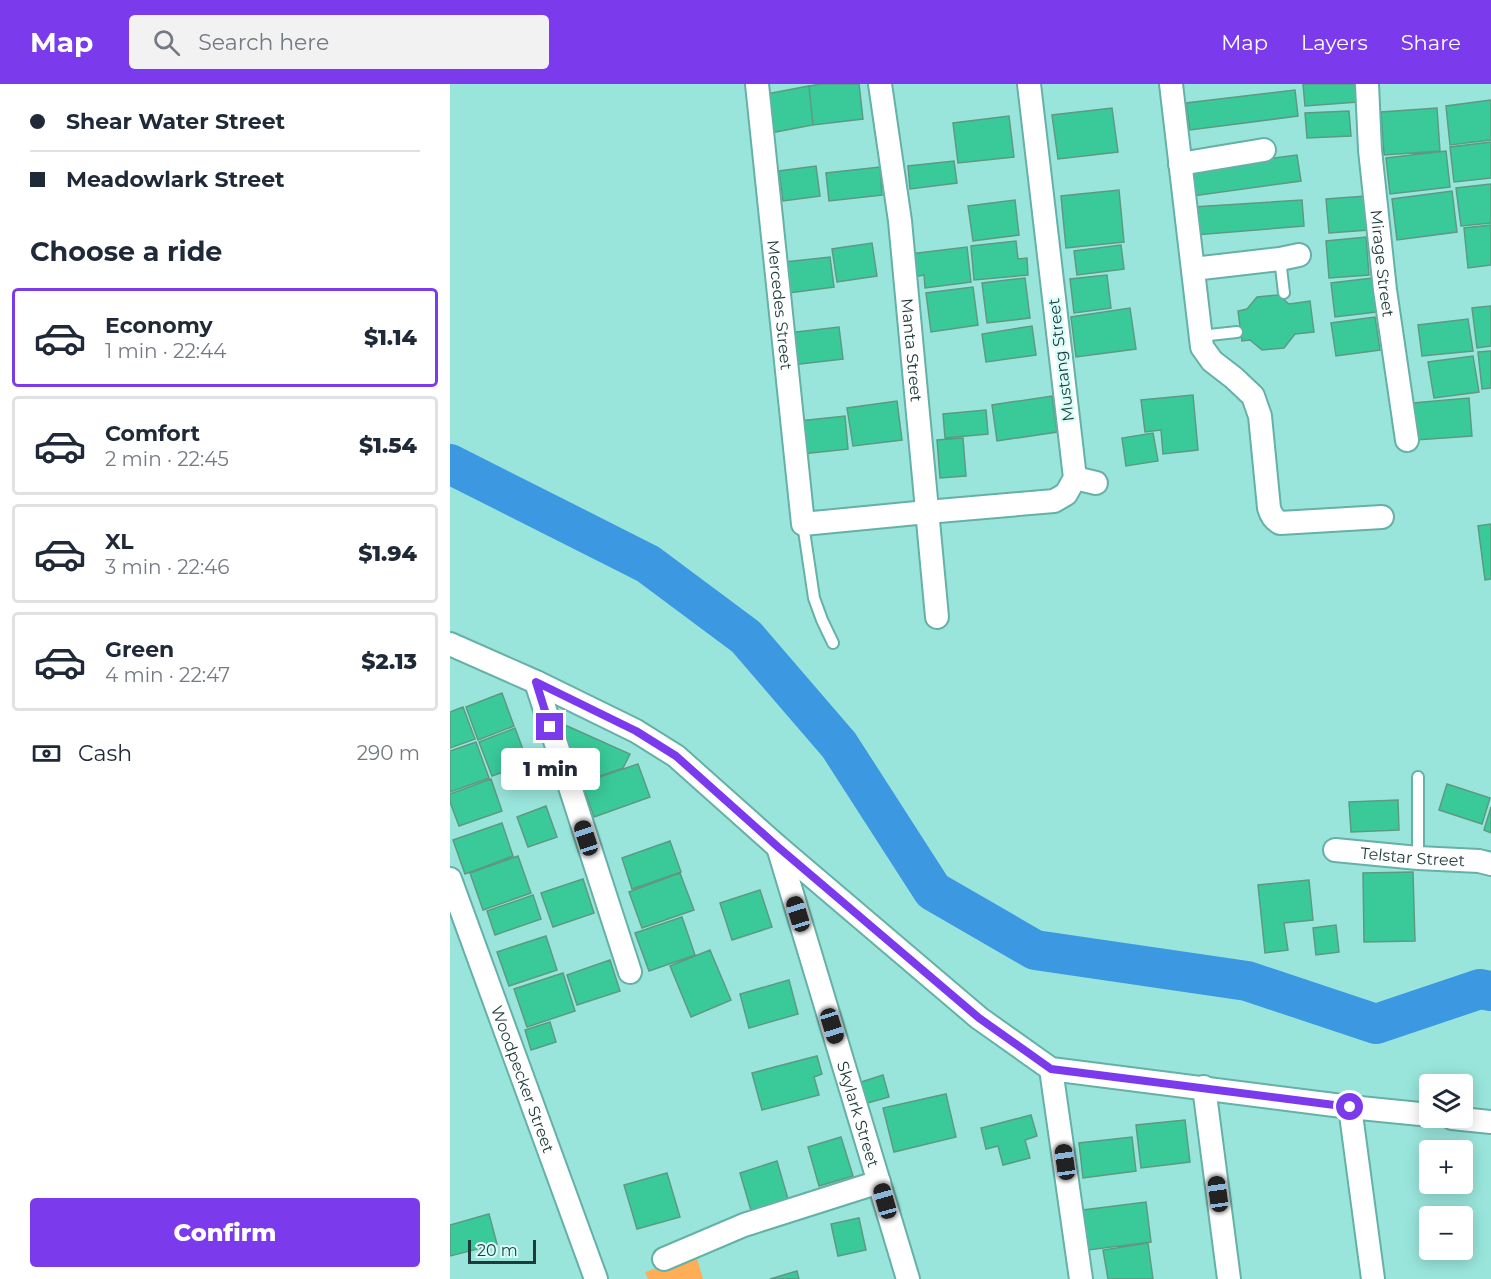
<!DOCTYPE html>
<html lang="en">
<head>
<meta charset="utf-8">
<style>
	:root { --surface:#fff; --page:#f2f2f3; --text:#1f2937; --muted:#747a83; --line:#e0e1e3; --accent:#7c3aed }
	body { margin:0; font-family:Montserrat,sans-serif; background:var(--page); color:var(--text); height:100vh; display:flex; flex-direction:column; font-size:22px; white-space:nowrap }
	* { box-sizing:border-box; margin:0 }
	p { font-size:20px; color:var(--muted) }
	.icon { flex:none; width:33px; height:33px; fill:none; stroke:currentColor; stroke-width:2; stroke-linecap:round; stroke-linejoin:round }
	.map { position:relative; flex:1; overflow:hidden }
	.panel { display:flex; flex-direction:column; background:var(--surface); width:450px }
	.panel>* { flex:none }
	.hud { display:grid; align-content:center; height:132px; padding:0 30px; background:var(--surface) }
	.fabs { position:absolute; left:969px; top:990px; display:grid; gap:12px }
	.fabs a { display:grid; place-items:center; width:54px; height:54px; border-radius:6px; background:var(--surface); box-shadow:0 3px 15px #0003; font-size:30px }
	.scale { position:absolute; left:18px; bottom:15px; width:68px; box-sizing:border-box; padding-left:6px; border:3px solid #1d3c39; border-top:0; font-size:16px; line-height:21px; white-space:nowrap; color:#1d3c39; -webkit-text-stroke:4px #dafef9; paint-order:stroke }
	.end { position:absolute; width:27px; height:27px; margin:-14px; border:8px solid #7c3aed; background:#fff; box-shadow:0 0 0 3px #fff }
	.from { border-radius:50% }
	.bubble { position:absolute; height:42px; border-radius:6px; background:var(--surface); box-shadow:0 3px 15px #0003; font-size:20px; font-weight:800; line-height:42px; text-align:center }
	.car { position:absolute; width:18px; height:36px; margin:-18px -9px; border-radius:8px; box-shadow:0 0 4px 2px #0007; background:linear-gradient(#222 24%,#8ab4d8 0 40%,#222 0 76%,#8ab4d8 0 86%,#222 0) }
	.hud b { display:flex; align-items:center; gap:21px; height:57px; font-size:22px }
	.hud b+b { border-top:2px solid var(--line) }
	.hud i { width:15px; height:15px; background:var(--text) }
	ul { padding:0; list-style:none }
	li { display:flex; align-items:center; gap:18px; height:99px; margin:0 12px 9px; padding:0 18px; border:3px solid var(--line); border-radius:6px }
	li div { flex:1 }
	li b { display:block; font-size:22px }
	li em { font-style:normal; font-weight:800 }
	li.active { border-color:var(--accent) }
	li>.icon { width:54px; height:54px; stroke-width:1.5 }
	h2 { padding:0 30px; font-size:27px; line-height:72px }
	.pay { display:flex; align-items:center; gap:15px; height:66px; padding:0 30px; font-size:22px }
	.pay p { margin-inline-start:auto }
	.primary-button { display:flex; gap:12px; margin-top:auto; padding:12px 30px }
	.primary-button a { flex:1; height:69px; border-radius:6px; background:var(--accent); color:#fff; font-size:24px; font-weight:800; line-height:69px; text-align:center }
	header { display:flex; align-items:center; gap:36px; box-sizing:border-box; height:84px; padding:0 30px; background:var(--accent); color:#fff }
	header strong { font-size:28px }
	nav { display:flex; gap:33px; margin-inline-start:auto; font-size:21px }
	.search { width:420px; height:54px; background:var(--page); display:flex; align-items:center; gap:15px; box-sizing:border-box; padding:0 21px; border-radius:6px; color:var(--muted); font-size:22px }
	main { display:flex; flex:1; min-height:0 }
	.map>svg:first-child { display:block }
	.green { fill:#fdae56 }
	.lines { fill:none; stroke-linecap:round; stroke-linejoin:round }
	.river { stroke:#3b98e1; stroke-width:40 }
	.building { fill:#3aca9a; stroke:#5c9a81; stroke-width:1.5 }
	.lane-casing { stroke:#65b0a7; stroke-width:14 }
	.street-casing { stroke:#65b0a7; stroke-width:26 }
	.lane { stroke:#fff; stroke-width:10 }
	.street { stroke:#fff; stroke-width:22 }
	.route { stroke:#7c3aed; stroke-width:8 }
	.labels { text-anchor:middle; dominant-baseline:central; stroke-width:5; stroke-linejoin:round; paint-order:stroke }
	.street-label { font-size:16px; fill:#1d3c39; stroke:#dafef9 }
</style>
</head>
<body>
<header>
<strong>Map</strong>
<div class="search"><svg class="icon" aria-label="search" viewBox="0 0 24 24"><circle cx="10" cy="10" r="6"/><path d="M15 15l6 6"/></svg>Search here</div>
<nav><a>Map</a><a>Layers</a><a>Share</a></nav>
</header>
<main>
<section class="panel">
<div class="hud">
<b><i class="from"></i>Shear Water Street</b>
<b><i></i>Meadowlark Street</b>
</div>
<h2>Choose a ride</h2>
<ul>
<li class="active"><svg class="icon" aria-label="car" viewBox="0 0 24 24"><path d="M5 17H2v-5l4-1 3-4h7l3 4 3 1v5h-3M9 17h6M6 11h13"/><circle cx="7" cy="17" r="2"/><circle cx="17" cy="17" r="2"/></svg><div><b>Economy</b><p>1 min · 22:44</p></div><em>$1.14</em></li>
<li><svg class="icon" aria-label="car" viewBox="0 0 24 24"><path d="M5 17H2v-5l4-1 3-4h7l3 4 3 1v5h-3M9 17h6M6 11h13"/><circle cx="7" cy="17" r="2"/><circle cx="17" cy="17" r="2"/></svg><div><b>Comfort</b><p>2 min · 22:45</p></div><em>$1.54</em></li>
<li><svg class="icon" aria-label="car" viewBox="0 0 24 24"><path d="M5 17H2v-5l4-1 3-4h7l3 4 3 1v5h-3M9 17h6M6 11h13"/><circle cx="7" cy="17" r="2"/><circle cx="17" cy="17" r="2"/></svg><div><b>XL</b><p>3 min · 22:46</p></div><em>$1.94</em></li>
<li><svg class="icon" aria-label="car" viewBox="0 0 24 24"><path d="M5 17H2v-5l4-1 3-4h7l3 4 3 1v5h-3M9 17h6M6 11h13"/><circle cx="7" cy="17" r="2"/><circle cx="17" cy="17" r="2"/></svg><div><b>Green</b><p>4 min · 22:47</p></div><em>$2.13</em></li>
</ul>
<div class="pay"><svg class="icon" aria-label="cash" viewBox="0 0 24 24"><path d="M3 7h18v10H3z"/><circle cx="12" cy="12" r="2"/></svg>Cash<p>290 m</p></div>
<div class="primary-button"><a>Confirm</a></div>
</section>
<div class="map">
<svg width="1041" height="1195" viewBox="0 0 1041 1195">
	<rect width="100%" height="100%" fill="#99e5dc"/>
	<!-- green -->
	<path class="green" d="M246 1171 253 1195H198L195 1188Z"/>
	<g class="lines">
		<!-- river -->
		<path class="river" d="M0 380 198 480 296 553 389 661 483 807 585 866 797 897 926 940 1030 905 1041 907"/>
	</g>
	<!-- building -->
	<path class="building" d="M371 0H409L413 35 363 41 359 2Z
		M853 0H906L908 18 855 22Z
		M359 2 363 41 320 49 316 10Z
		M845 6 848 32 740 46 736 19Z
		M1041 16V56L1000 61 996 22Z
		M662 24 668 68 608 75 602 31Z
		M987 24 990 67 934 71 931 28Z
		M899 27 901 52 857 54 855 29Z
		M559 32 564 73 508 79 503 39Z
		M1041 58V94L1004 98 1000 63Z
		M996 67 1000 103 940 110 936 74Z
		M847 71 851 97 743 112 739 85Z
		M504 77 507 99 460 105 458 82Z
		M366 82 370 112 333 117 329 87Z
		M430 83 432 111 379 117 376 89Z
		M1041 100V139L1011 142 1006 104Z
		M669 106 674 158 616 164 611 112Z
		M1002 107 1007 148 947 156 942 115Z
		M916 112 919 146 879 149 876 115Z
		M565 116 569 151 523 157 518 122Z
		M852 116 854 142 745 151 743 123Z
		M1041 141V181L1018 184 1014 144Z
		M916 153 919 191 879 194 876 157Z
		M566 157 568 175 577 174 578 191 524 196 521 162Z
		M422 159 427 192 387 198 382 165Z
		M671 161 674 185 627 191 624 167Z
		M517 163 521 198 475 204 474 191 463 193 460 170Z
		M380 173 384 203 339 209 335 178Z
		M657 191 661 224 624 229 620 195Z
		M575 194 580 234 537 239 532 199Z
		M922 194 926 228 885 233 881 199Z
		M523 203 528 241 481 248 476 209Z
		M828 211 839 220 860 217 864 248 845 250 834 264 812 266 800 256 792 257 788 227 797 225 807 213Z
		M1041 222V262L1027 264 1022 224Z
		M680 224 686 265 626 273 621 233Z
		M925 233 930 266 886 272 881 239Z
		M1018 235 1023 267 972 272 968 241Z
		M582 242 586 271 536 278 532 250Z
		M389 243 393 275 342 281 338 249Z
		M1041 267V304L1032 305 1028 268Z
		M1023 272 1029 308 984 314 978 278Z
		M743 311 748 366 713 370 711 346 695 348 691 316Z
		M602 312 607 348 547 357 542 321Z
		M1019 314 1022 352 966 356 963 319Z
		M447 317 452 356 403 362 397 324Z
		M536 326 538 350 495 354 493 330Z
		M395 332 398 365 352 370 349 337Z
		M703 349 708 377 676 382 672 354Z
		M513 354 516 392 490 394 487 356Z
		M1041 440V495L1035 496 1028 442Z
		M52 609 64 642 28 656 16 623Z
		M13 623 25 655 0 664V628Z
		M115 641 180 670 173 684 126 700 106 644Z
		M65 644 78 679 42 692 29 658Z
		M26 658 39 694 0 708V667Z
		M188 680 200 713 144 733 132 699Z
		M41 695 52 727 9 742 0 718V710Z
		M997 700 1040 714 1032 740 989 726Z
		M948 716 949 746 901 748 899 718Z
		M96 722 107 753 78 763 67 733Z
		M1041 723V749L1034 746Z
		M52 739 63 772 15 790 3 756Z
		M220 757 231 788 182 805 172 774Z
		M68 772 81 809 33 826 20 789Z
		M963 788 965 857 914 858 913 789Z
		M230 789 244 826 192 844 179 808Z
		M133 795 144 829 103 843 91 809Z
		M859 796 863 836 834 839 838 866 815 869 808 801Z
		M310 806 322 843 282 856 270 819Z
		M83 811 91 835 45 851 37 827Z
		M232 833 245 871 199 887 185 849Z
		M886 841 889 868 866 871 863 844Z
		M96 852 107 886 59 902 47 868Z
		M260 866 281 916 241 933 220 882Z
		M160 876 170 907 127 921 117 891Z
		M113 889 125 927 77 943 64 905Z
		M339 896 348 930 299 944 290 910Z
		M100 938 106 958 81 966 75 946Z
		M367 972 372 990 364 993 369 1011 312 1026 302 989Z
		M433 991 439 1013 414 1020 408 999Z
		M496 1010 506 1053 444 1068 433 1024Z
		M581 1031 587 1052 575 1056 580 1074 553 1081 548 1062 536 1065 531 1044Z
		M735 1036 740 1078 691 1084 686 1041Z
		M391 1053 403 1092 369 1102 358 1063Z
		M682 1053 686 1087 633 1094 629 1059Z
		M327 1077 342 1129 305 1140 290 1089Z
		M217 1089 230 1133 187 1145 174 1101Z
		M696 1118 701 1158 638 1166 633 1126Z
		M39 1130 47 1160 0 1172V1141Z
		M409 1134 416 1166 388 1172 381 1140Z
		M698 1159 703 1195H658L653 1166Z
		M347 1187 349 1195H320Z"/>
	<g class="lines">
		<!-- lane casing -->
		<g class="lane-casing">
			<path id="lane" d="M830 175 834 209
				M750 252 787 248
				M353 440 364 514 372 536 383 559
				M968 774V693"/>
		</g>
		<!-- street casing -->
		<g class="street-casing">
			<g id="street">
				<path id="s1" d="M307 0 353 440 477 428 604 417 616 410 625 394 579 0"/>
				<path id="s2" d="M430 0 450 137 487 533"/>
				<path d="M721 0 752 263 762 277 784 294 803 312 810 332 819 424C821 431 824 436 830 439L932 433"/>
				<path id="s3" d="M917 0 920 66 935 206 957 356"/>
				<path d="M730 80 814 66"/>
				<path d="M743 185 830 175 849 171"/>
				<path d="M625 394 646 399"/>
				<path d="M0 560 86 598 186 647 226 672 328 763 529 934 601 985 900 1023 980 1031"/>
				<path d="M86 598 180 888"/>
				<path id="s4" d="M328 763 458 1195"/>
				<path id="s5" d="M885 766 968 774 1029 777 1041 780"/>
				<path id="s6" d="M0 795 146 1195"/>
				<path d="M601 985 631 1195"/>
				<path d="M754 1003 779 1195"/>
				<path d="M900 1023 923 1195"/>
				<path d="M1002 1034 1041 1038"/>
				<path d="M214 1175 294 1141 429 1098"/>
			</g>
		</g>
		<!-- lane -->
		<use href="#lane" class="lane"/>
		<!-- street -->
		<use href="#street" class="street"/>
	</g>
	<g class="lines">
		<!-- route -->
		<path class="route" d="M100 643 86 598 186 647 226 672 328 763 529 934 601 985 900 1023"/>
	</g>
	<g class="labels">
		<!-- street labels -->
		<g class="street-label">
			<text stroke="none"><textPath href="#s3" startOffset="180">Mirage Street</textPath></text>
			<text stroke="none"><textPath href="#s1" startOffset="222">Mercedes Street</textPath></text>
			<text stroke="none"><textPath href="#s2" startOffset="268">Manta Street</textPath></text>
			<text transform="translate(611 276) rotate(-97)">Mustang Street</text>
			<text stroke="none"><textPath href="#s5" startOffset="78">Telstar Street</textPath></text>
			<text stroke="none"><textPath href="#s6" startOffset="213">Woodpecker Street</textPath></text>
			<text stroke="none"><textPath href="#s4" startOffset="279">Skylark Street</textPath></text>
		</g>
	</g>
</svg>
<div class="fabs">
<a><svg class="icon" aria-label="layers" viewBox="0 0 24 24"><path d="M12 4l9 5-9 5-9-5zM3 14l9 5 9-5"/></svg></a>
<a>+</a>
<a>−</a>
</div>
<div class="scale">20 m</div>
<i class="end from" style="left:900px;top:1023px"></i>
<i class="end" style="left:100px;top:643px"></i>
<div class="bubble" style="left:51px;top:664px;width:99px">1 min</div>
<i class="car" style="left:136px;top:754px;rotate:342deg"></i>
<i class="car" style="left:348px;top:830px;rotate:343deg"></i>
<i class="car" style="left:382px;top:942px;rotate:163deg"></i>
<i class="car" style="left:615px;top:1078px;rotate:352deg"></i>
<i class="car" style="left:768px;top:1110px;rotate:352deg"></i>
<i class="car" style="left:435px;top:1117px;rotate:344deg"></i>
</div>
</main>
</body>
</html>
